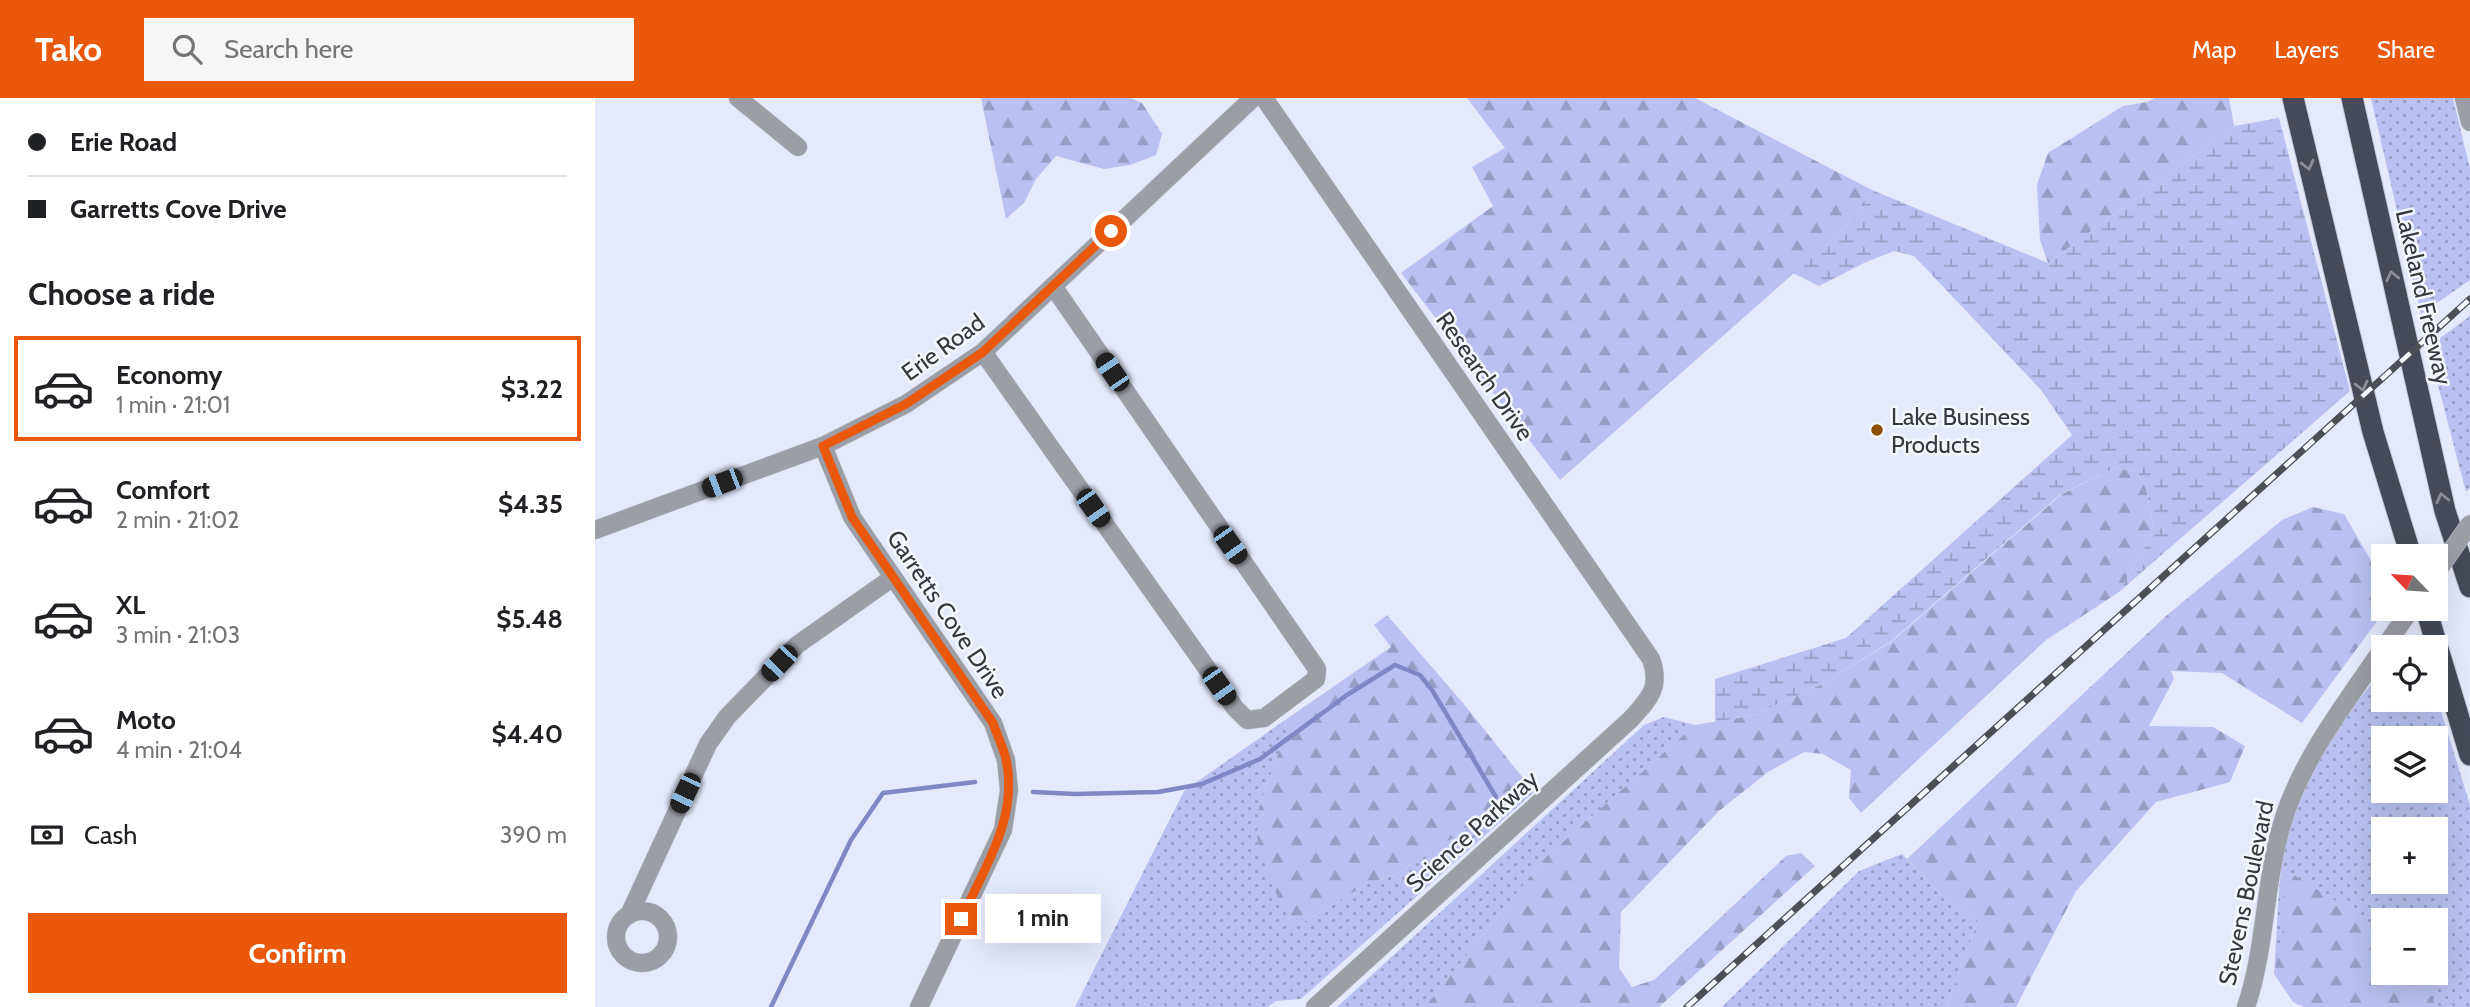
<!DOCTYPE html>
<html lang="en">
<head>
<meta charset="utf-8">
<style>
	:root { --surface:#fff; --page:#f6f6f6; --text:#202124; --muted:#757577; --line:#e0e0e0; --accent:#ea580c }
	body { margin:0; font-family:Cabin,sans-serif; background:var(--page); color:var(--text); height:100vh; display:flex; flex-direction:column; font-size:26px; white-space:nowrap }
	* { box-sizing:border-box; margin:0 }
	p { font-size:23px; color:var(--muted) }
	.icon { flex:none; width:38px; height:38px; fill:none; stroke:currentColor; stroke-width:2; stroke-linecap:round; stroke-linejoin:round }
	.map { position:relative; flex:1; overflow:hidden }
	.drawer { display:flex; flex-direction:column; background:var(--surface); width:595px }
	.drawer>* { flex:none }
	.guide { display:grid; align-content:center; height:154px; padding:0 28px; background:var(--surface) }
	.needle { width:46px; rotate:295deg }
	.buttons { position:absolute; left:1776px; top:446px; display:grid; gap:14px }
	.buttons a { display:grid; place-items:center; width:77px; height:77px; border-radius:0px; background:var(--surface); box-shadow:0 7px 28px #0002; font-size:35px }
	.end { position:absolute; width:32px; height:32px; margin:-16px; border:9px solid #ea580c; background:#fff; box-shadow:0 0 0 4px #fff }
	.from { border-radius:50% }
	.bubble { position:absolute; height:49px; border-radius:0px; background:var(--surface); box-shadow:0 7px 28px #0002; font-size:23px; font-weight:800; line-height:49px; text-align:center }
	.car { position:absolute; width:21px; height:42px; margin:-21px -10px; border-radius:9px; box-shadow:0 0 5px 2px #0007; background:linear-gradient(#222 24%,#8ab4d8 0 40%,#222 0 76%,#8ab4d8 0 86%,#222 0) }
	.guide b { display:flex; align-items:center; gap:24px; height:66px; font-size:26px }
	.guide b+b { border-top:2px solid var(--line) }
	.guide i { width:18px; height:18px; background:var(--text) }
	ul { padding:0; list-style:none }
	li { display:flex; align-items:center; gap:21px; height:105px; margin:0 14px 10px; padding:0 14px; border:4px solid transparent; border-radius:0px }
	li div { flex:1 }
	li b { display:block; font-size:26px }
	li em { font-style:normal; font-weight:800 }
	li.on { border-color:var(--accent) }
	li>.icon { width:63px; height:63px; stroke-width:1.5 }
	h2 { padding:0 28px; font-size:32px; line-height:84px }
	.pay { display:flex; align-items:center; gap:18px; height:77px; padding:0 28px; font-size:26px }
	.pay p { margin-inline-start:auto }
	.primary-button { display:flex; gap:14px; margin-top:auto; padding:14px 28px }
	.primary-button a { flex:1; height:80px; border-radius:0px; background:var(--accent); color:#fff; font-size:28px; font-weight:800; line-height:80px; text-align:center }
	header { display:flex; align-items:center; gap:42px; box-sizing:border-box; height:98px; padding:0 35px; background:var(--accent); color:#fff }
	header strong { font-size:33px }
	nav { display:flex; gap:38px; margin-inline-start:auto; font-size:24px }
	.search { width:490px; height:63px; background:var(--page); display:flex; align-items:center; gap:18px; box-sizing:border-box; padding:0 24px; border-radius:0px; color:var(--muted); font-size:26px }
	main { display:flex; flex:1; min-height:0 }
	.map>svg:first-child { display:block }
	.grass { fill:url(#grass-dots); fill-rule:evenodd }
	.forest { fill:url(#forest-firs) }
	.wetland { fill:url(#wetland-marsh) }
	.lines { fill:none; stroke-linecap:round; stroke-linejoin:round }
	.stream { stroke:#7e88c5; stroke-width:4.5 }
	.minor-casing { stroke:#c2c6d6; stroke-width:19 }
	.highway-casing { stroke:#c2c6d6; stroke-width:23 }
	.minor { stroke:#9c9ea6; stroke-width:18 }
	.highway { stroke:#464959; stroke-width:21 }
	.rail-casing { stroke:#4c4f57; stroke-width:7 }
	.rail { stroke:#f5f7fe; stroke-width:4.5; stroke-dasharray:13; stroke-linecap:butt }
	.minor-bridge-casing { stroke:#c2c6d6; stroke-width:19; stroke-linecap:butt }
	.minor-bridge { stroke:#9c9ea6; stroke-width:18 }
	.oneway { stroke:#8c8f9b }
	.route { stroke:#ea580c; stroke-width:9 }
	.poi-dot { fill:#895203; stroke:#f5f7fe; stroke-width:2.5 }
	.labels { text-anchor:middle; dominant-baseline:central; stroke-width:5; stroke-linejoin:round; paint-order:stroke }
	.street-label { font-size:24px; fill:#36383f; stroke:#f5f7fe }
	.poi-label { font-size:24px; fill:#36383f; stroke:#f5f7fe; text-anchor:start }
</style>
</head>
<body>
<header>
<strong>Tako</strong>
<div class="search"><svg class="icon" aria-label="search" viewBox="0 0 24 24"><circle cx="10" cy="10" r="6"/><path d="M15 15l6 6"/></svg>Search here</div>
<nav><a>Map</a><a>Layers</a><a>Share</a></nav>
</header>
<main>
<section class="drawer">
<div class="guide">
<b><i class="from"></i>Erie Road</b>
<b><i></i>Garretts Cove Drive</b>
</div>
<h2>Choose a ride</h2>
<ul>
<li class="on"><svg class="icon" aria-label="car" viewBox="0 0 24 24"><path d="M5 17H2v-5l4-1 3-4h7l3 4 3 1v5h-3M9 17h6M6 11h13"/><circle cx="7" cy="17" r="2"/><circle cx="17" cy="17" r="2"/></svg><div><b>Economy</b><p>1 min · 21:01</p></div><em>$3.22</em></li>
<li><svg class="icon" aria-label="car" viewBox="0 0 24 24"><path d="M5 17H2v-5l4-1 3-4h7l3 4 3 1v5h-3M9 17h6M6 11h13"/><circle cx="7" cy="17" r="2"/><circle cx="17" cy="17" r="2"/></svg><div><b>Comfort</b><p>2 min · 21:02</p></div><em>$4.35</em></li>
<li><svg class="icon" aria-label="car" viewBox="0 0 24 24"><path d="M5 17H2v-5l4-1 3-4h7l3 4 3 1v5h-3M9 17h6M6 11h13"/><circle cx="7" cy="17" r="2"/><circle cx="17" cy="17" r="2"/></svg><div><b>XL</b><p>3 min · 21:03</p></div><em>$5.48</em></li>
<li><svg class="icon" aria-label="car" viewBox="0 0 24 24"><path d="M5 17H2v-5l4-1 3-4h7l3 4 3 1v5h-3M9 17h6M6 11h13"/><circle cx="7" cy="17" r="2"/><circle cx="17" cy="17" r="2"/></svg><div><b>Moto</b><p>4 min · 21:04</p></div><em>$4.40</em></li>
</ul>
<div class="pay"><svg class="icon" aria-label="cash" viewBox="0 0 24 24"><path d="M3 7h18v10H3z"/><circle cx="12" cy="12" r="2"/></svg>Cash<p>390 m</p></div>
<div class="primary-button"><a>Confirm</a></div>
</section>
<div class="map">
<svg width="1875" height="909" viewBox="0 0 1875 909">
	<defs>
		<pattern id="grass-dots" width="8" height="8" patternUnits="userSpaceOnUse" patternTransform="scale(1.75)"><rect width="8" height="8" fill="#b8c1f1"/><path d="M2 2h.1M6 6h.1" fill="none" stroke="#969ec5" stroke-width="1.8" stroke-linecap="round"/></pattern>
		<pattern id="forest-firs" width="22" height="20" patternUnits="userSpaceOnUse" patternTransform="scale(1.75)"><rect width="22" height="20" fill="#b8c1f1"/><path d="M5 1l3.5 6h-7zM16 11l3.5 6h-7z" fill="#969ec5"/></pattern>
		<pattern id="wetland-marsh" width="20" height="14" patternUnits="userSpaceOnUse" patternTransform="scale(1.75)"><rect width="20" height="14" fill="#b8c1f1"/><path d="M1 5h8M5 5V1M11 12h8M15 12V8" fill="none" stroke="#969ec5"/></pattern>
	</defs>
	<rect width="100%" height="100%" fill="#e5e9fc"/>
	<!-- grass -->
	<path class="grass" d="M1776 0H1858L1875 71V182L1826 216Z
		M1875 218V390L1871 394 1833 249Z
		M1788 570V602H1841V597L1875 707V909H1760L1679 876C1683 825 1682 770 1695 721 1709 668 1756 614 1788 570ZM1788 640H1841V693H1788ZM1788 732H1841V784H1788ZM1788 822H1841V875H1788Z
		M1069 619 1100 627 951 759 834 904 826 909H742L1049 627Z
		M690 622 691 634 663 712 711 823 772 786 800 777 936 690 940 693 706 901 681 903 673 909H480L589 693Z
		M1307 756 1347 798 1383 823 1351 909H1127L1264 773Z"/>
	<!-- forest -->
	<path class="forest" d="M386 0H536L547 5 567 36 561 57 535 67 509 71 461 58 441 81 429 105 411 121Z
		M872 0H1100L1277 92 1249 131 965 382 806 175 898 108 877 69 910 50Z
		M1560 0H1634L1639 28 1453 165 1445 142 1442 87 1453 55 1528 8 1552 4Z
		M1520 370 1542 373 1551 390 1559 433 1524 494 1451 542 1266 715 1254 700 1256 672 1228 656 1209 654 1173 674 1124 713 1026 814 1024 870 1037 889 1059 882 1191 758 1206 755 1220 768 1064 909H826L834 904 951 759 1100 627 1159 617 1229 585 1296 544 1467 396Z
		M1718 409 1749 416 1788 483V511H1791L1707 625 1627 575 1576 573 1579 581 1554 628 1618 629 1650 648 1635 684 1561 704 1481 793 1421 909H1351L1383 823 1347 798 1312 761 1571 518 1687 422Z
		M792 517 868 605 936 690 800 777 772 786 711 823 696 826 674 780 662 740 663 712 691 634 690 622 796 549 779 527Z
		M1687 770 1751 809 1788 843V875H1819L1830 887 1842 909H1709L1698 904 1679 876 1689 827Z"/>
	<!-- wetland -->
	<path class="wetland" d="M1684 20 1755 293 1524 494 1559 433 1551 390 1542 373 1520 370 1466 396 1295 544 1229 585 1159 617 1120 624V581L1251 540 1477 337 1446 292 1319 158 1299 153 1269 165 1224 188 1198 175 1249 131 1277 92 1453 165 1639 28Z"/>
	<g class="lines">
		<!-- stream -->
		<path class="stream" d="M438 694 480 696 563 694 607 686 665 661 752 597 800 567 825 577 837 592 901 699
			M176 909 256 742 288 695 380 684"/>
		<!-- minor casing -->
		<g class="minor-casing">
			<path id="minor" d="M143 0 203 49
				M669 0 1056 561C1066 589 1055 600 1036 621L720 909
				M1869 0 1875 24
				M388 254 640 610 652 622 669 620 721 581 722 571 458 188
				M228 348 257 419 398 625 411 662 414 692 408 732 324 909
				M0 432 228 348 311 306 388 254 658 0
				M1789 550 1816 511
				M21 839a26 26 0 1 1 52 0a26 26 0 1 1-52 0Z
				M34 817 113 646 132 619 202 547 297 480
				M1651 909C1671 850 1669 786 1687 726 1706 661 1751 605 1788 550"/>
		</g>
		<!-- highway casing -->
		<g class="highway-casing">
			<path id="highway" d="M1698 0 1778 334 1816 458
				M1757 0 1850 413 1875 489
				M1831 511 1875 657"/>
		</g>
		<!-- minor -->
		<use href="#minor" class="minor"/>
		<!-- highway -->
		<use href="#highway" class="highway"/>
		<!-- rail casing -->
		<g class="rail-casing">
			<path id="rail" d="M1092 909 1875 201"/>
		</g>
		<!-- rail -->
		<use href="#rail" class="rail"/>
		<!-- minor-bridge casing -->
		<g class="minor-bridge-casing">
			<path id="minor-bridge" d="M1841 475 1875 426"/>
		</g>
		<!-- minor-bridge -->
		<use href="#minor-bridge" class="minor-bridge"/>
	</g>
	<!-- one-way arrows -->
	<defs><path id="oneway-chevron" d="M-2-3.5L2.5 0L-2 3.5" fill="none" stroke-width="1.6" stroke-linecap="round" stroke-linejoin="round" transform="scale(1.75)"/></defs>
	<g class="oneway">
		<use href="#oneway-chevron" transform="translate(1713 67) rotate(76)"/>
		<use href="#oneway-chevron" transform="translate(1797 178) rotate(-103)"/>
		<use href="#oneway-chevron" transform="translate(1767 288) rotate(76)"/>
		<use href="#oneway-chevron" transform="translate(1847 400) rotate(-103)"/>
	</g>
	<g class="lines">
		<!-- route -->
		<path class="route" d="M366 821C389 771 424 719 411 661 408 649 402 637 398 625L257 419 228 348 311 306 388 254 516 133"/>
	</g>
	<!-- markers -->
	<circle class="poi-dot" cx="1282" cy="332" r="7"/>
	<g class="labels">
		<!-- street labels -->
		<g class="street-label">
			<text transform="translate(1829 199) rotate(77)">Lakeland Freeway</text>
			<text transform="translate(348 249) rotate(-36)">Erie Road</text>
			<text transform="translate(890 278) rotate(55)">Research Drive</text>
			<text transform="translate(353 516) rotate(56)">Garretts Cove Drive</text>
			<text transform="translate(877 733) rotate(-42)">Science Parkway</text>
			<text transform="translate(1651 795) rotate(-78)">Stevens Boulevard</text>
		</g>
		<!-- poi labels -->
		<g class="poi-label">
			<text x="1296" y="318">Lake Business<tspan x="1296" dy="28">Products</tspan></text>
		</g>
	</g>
</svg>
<div class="buttons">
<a><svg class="needle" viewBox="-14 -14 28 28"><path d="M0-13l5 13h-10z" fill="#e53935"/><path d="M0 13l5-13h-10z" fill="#757577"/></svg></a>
<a><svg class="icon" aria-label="locate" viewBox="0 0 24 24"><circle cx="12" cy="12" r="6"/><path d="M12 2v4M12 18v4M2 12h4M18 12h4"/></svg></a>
<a><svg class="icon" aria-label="layers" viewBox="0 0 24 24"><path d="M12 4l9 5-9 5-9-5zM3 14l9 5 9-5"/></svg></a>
<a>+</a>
<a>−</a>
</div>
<i class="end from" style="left:516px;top:133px"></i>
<i class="end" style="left:366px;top:821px"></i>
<div class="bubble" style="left:390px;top:796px;width:116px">1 min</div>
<i class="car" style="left:517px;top:274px;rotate:326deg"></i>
<i class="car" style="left:127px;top:385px;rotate:249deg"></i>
<i class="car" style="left:498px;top:410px;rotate:145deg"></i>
<i class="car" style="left:635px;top:447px;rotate:145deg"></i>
<i class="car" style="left:184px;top:565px;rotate:224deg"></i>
<i class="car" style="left:624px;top:588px;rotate:145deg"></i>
<i class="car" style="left:90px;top:695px;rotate:205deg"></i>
</div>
</main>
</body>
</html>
